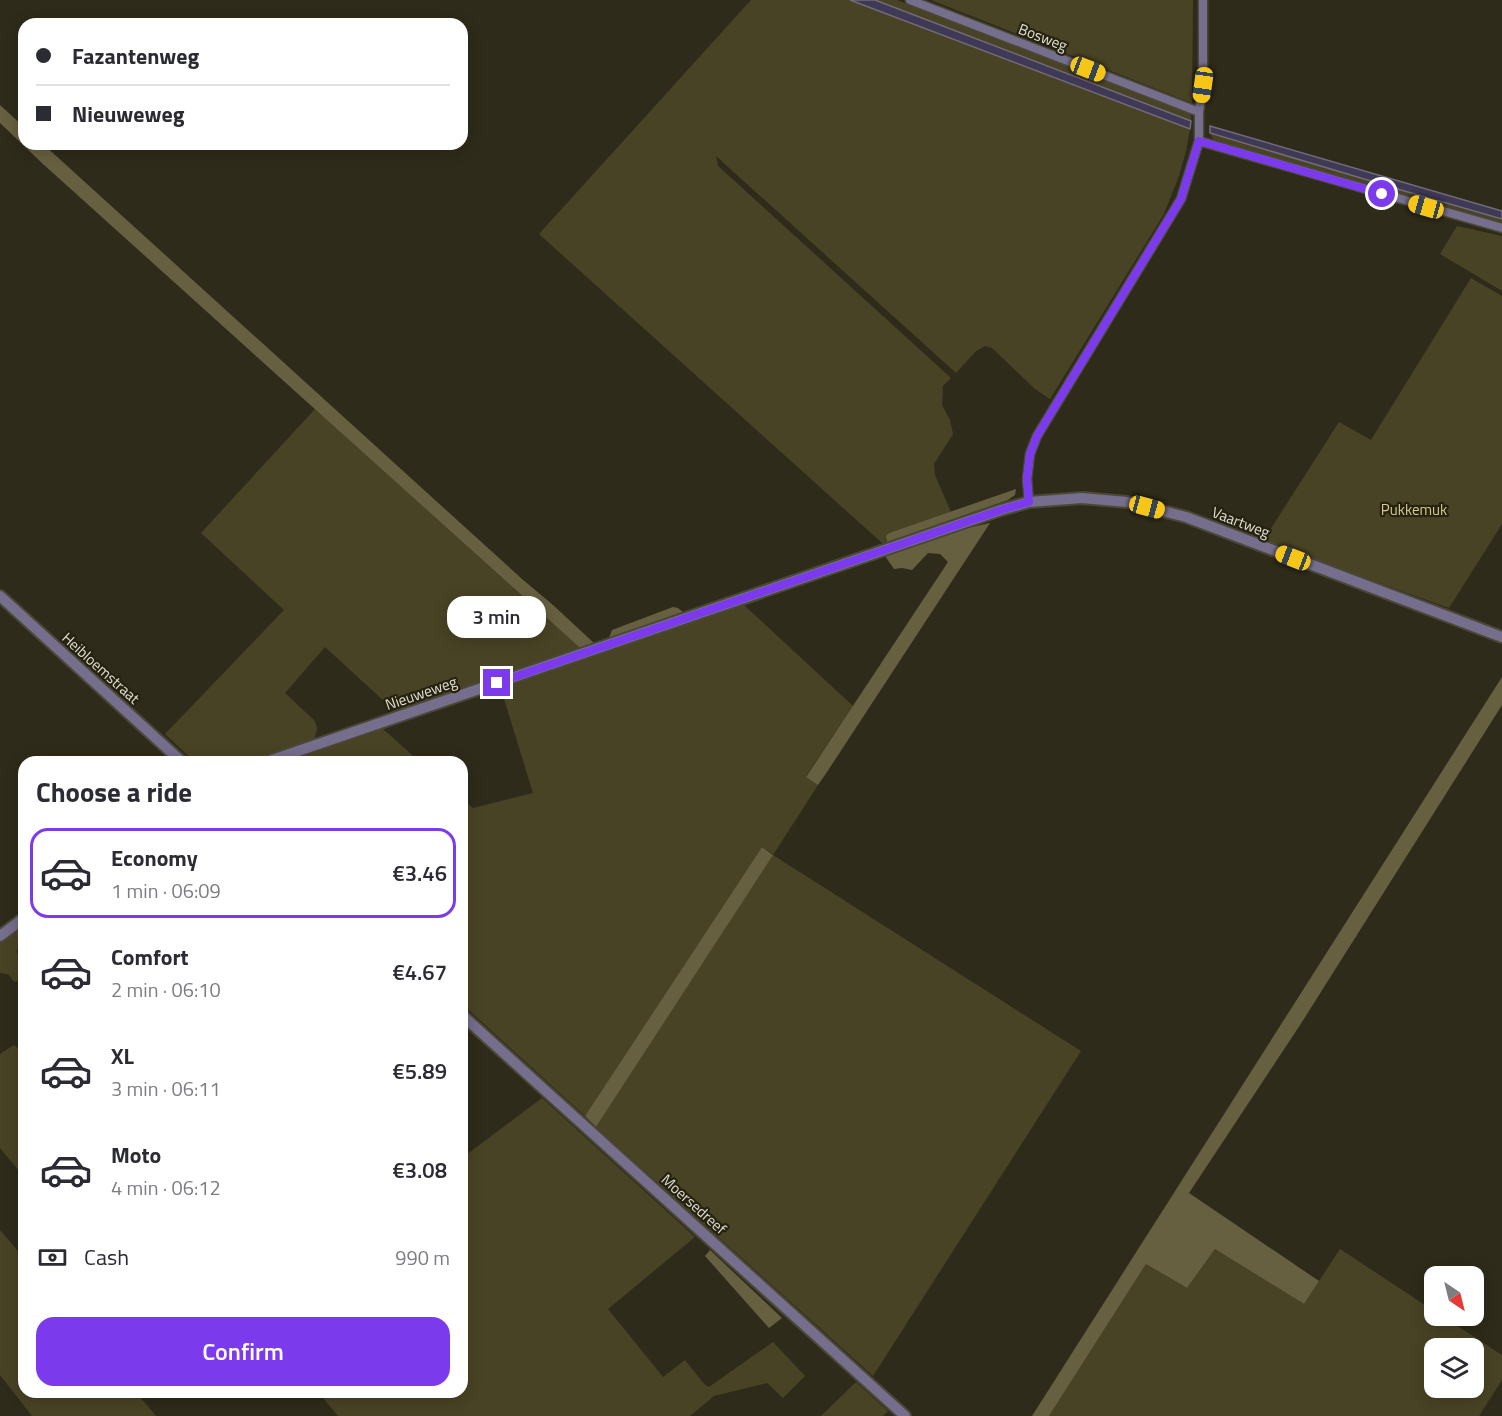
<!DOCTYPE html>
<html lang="en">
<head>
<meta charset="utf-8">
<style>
	:root { --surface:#fff; --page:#f7f7f7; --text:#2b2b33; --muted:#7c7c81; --line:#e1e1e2; --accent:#7c3aed }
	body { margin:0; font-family:"Titillium Web",sans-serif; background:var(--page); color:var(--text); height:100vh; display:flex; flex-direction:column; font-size:22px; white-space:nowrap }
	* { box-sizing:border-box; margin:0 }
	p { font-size:20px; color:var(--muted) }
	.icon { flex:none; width:33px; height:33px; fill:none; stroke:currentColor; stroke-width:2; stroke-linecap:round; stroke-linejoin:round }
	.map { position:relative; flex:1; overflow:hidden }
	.drawer { position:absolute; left:18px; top:756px; width:450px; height:642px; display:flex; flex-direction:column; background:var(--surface); border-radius:18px; box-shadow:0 3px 15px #0003 }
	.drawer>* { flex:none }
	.guide { position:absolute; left:18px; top:18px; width:450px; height:132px; border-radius:18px; box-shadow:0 3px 15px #0003; display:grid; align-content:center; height:132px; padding:0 18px; background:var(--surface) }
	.needle { width:39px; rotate:145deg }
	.fabs { position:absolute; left:1424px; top:1266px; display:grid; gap:12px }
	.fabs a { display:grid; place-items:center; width:60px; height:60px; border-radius:12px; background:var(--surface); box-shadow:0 3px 15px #0003; font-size:30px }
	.end { position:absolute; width:27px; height:27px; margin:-14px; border:8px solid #7c3aed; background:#fff; box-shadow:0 0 0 3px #fff }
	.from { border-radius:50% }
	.bubble { position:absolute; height:42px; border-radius:18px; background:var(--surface); box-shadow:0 3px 15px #0003; font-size:20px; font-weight:600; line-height:42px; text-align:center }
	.car { position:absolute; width:18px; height:36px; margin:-18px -9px; border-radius:8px; box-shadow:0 0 4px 2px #0007; background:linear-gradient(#f5c518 24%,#345 0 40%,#f5c518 0 76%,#345 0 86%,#f5c518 0) }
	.guide b { display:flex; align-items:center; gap:21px; height:57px; font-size:22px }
	.guide b+b { border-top:2px solid var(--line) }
	.guide i { width:15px; height:15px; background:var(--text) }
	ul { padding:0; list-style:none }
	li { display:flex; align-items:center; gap:18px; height:90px; margin:0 12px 9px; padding:0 6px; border:3px solid transparent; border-radius:18px }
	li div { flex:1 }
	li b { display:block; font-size:22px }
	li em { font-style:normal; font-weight:600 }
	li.current { border-color:var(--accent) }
	li>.icon { width:54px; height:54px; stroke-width:1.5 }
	h2 { padding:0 18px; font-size:27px; line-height:72px }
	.pay { display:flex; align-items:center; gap:15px; height:66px; padding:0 18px; font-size:22px }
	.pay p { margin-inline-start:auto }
	.action { display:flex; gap:12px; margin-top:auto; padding:12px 18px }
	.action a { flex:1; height:69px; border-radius:18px; background:var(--accent); color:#fff; font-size:24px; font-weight:600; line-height:69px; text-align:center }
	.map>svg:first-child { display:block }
	.green { fill:#494325; fill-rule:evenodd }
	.forest { fill:#676040 }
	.water { fill:#403955; stroke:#716b7b; stroke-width:1.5 }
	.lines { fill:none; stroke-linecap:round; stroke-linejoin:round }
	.minor-casing { stroke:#4c4838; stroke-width:11 }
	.tertiary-casing { stroke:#4c4838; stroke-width:14 }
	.minor { stroke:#756e8d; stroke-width:8 }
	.tertiary { stroke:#756e8d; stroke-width:10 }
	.route { stroke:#7c3aed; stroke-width:8 }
	.labels { text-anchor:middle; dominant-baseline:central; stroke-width:4.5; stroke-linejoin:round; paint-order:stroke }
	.street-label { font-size:15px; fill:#e2e0d4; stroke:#252210 }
	.park-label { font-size:15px; fill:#d6c98e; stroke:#252210 }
</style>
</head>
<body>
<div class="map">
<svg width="1502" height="1416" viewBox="0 0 1502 1416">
	<rect width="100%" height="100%" fill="#2f2b1a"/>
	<!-- green -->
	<path class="green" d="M751 0H850L1190 129 1186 151 1179 176 1164 214 1050 399 1035 389 992 348 985 346 976 351 956 373 716 156 718 166 951 378 943 386 942 405 950 420 953 434 934 464 935 475 951 512 889 533 886 539 887 542 882 543 539 234Z
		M875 0H897L1188 112 1191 116V121Z
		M931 0H1193L1192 103Z
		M1210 133 1401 190 1502 219V225L1214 141Z
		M1457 226 1502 236V291L1440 254Z
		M1471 278 1502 296V524L1449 608 1263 541 1339 422 1371 440Z
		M315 409 581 649 396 712 325 647 285 693 315 721 317 729 314 740 251 762H195L165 734 284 610 201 533Z
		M744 605 853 706 806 776 818 785 773 855 1081 1051 873 1376 596 1127 773 854 762 847 585 1116 462 1004V799L473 808 533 793 501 689Z
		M383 729 420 762H287Z
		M24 926V945L17 950V953L24 959V976L16 982 13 981 8 974 0 973V943Z
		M14 1045 18 1048 24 1058V1177L0 1148V1054Z
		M542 1098 695 1237 608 1309 663 1377 685 1360 704 1384 709 1387 773 1342 805 1376 783 1398 767 1383 714 1396 690 1416H338L318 1392H462V1158Z
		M0 1230 24 1258V1392H136L156 1416H32L0 1375Z
		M1215 1249 1304 1304 1340 1249 1434 1311V1316H1442L1502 1355V1380L1479 1416H1049L1146 1264 1187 1288ZM1434 1348H1473V1388H1434Z
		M856 1382 888 1411 883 1416H821Z"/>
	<!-- forest -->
	<path class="forest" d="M0 105 24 127V144H43L522 579 553 605 595 644 581 649 549 620 43 164 0 123Z
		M1016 489 1015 495 1008 500 887 542 886 536 889 533Z
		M990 523 827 772 818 785 806 777 948 562 940 554 928 553 912 570 902 568 894 569 885 556 963 529Z
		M673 607 678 608 683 612 609 638 612 630Z
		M1502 677V705L1302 1022 1189 1193 1319 1281 1304 1304 1215 1249 1187 1288 1146 1264 1049 1416H1032Z
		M762 847 773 855 596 1127 585 1116Z
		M710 1250 782 1318 769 1328 705 1256Z"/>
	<!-- water -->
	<path class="water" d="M850 0H875L1191 121 1190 129Z
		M1210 126 1502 211V219L1401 190 1210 133Z"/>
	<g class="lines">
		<!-- minor casing -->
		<g class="minor-casing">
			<path id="minor" d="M910 0 1199 112
				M1199 141 1502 228
				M1029 502 1027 479 1030 454 1037 436 1181 199 1199 141V112L1203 85V0"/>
		</g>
		<!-- tertiary casing -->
		<g class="tertiary-casing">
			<path id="tertiary" d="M0 596 182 762
				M266 762 1001 510 1029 502 1082 498 1127 502 1186 517 1502 637
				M0 936 24 918
				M462 1015 905 1416"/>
		</g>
		<!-- minor -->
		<use href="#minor" class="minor"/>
		<!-- tertiary -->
		<use href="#tertiary" class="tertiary"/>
	</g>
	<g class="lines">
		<!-- route -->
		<path class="route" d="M497 683 1001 510 1029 502 1027 479 1030 454 1037 436 1181 199 1199 141 1382 194"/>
	</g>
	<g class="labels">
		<!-- street labels -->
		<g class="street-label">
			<text transform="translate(1043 37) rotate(21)">Bosweg</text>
			<text transform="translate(1241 522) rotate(21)">Vaartweg</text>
			<text transform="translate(101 668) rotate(42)">Heibloemstraat</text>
			<text transform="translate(421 693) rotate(-19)">Nieuweweg</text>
			<text transform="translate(694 1204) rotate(42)">Moersedreef</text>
		</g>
		<!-- park labels -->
		<g class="park-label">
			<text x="1414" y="509">Pukkemuk</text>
		</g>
	</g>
</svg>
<div class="fabs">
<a><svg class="needle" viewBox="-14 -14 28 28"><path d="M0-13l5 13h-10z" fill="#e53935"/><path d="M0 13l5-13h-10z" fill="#7c7c81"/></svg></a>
<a><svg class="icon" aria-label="layers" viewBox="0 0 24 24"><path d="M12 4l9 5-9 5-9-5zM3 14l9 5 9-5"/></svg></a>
</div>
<i class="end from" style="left:1382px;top:194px"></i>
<i class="end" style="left:497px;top:683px"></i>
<div class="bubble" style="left:447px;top:596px;width:99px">3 min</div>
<i class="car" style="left:1088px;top:69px;rotate:111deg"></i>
<i class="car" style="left:1203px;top:85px;rotate:188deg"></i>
<i class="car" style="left:1426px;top:207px;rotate:286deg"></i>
<i class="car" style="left:1147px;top:507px;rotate:105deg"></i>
<i class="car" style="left:1293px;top:558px;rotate:291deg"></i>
<div class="guide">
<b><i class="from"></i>Fazantenweg</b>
<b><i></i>Nieuweweg</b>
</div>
<section class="drawer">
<h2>Choose a ride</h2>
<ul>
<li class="current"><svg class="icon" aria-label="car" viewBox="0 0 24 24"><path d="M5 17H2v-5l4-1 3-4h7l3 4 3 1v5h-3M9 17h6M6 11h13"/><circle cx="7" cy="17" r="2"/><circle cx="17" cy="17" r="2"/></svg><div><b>Economy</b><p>1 min · 06:09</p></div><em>€3.46</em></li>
<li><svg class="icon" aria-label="car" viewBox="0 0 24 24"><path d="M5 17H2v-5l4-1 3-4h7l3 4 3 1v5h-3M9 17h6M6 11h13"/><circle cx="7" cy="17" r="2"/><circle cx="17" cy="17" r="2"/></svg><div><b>Comfort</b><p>2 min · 06:10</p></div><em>€4.67</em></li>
<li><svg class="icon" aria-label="car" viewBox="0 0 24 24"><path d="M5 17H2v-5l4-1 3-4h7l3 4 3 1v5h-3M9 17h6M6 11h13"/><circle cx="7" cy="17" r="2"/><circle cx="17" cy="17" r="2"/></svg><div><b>XL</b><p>3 min · 06:11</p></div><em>€5.89</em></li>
<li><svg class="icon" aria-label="car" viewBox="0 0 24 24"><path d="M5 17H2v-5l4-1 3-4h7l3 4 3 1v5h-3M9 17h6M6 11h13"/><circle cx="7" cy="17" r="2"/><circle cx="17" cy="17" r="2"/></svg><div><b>Moto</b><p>4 min · 06:12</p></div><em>€3.08</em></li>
</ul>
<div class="pay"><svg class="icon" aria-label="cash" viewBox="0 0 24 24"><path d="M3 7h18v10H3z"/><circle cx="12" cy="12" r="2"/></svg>Cash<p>990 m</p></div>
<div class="action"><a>Confirm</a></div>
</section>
</div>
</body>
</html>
